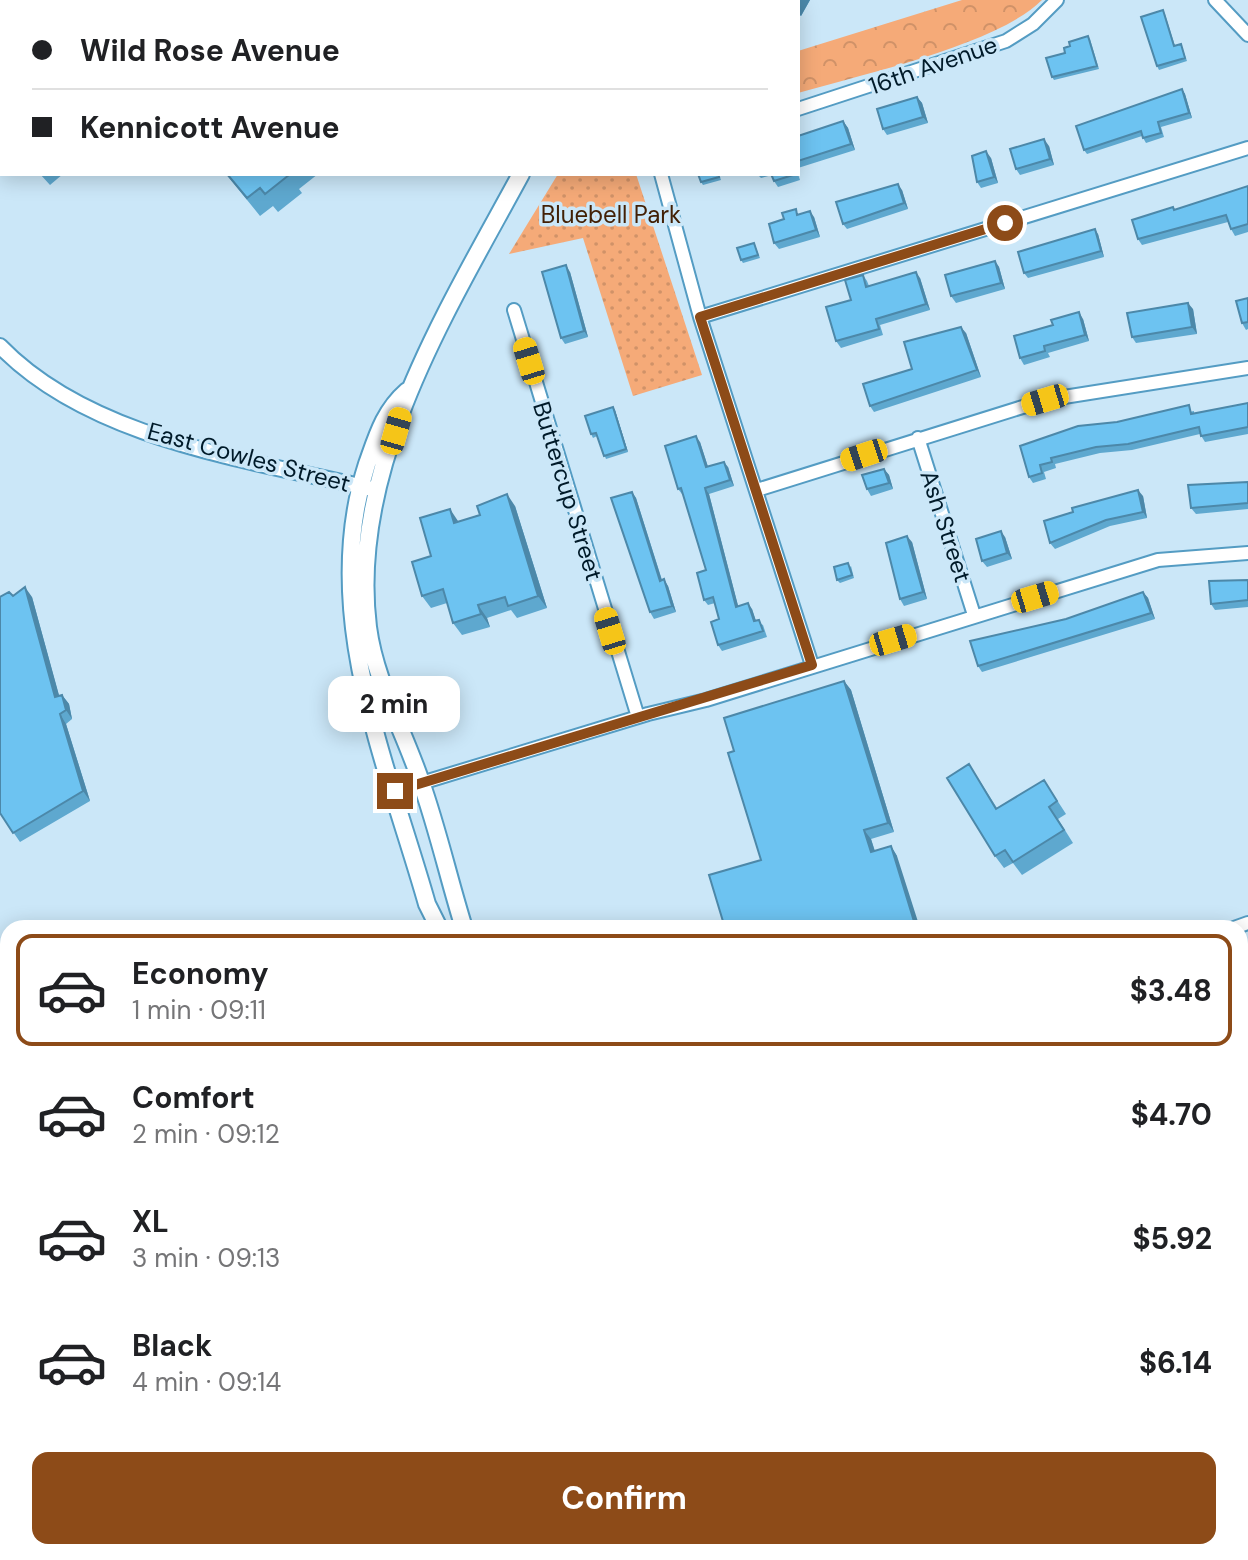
<!DOCTYPE html>
<html lang="en">
<head>
<meta charset="utf-8">
<style>
	:root { --surface:#fff; --page:#f6f6f6; --text:#202124; --muted:#757577; --line:#e0e0e0; --accent:#8d4b18 }
	body { margin:0; font-family:"DM Sans",sans-serif; background:var(--page); color:var(--text); height:100vh; display:flex; flex-direction:column; font-size:30px; white-space:nowrap }
	* { box-sizing:border-box; margin:0 }
	p { font-size:26px; color:var(--muted) }
	.icon { flex:none; width:44px; height:44px; fill:none; stroke:currentColor; stroke-width:2; stroke-linecap:round; stroke-linejoin:round }
	.map { position:relative; flex:1; overflow:hidden }
	.side { position:absolute; left:0px; top:920px; width:1248px; height:640px; display:flex; flex-direction:column; background:var(--surface); border-radius:24px 24px 0 0; box-shadow:0 4px 20px #0003 }
	.side>* { flex:none }
	.banner { position:absolute; left:0px; top:0px; width:800px; height:176px; box-shadow:0 4px 20px #0003; display:grid; align-content:center; height:176px; padding:0 32px; background:var(--surface) }
	.end { position:absolute; width:36px; height:36px; margin:-18px; border:10px solid #8d4b18; background:#fff; box-shadow:0 0 0 4px #fff }
	.from { border-radius:50% }
	.bubble { position:absolute; height:56px; border-radius:16px; background:var(--surface); box-shadow:0 4px 20px #0003; font-size:26px; font-weight:700; line-height:56px; text-align:center }
	.car { position:absolute; width:24px; height:48px; margin:-24px -12px; border-radius:10px; box-shadow:0 0 6px 2px #0007; background:linear-gradient(#f5c518 24%,#345 0 40%,#f5c518 0 76%,#345 0 86%,#f5c518 0) }
	.banner b { display:flex; align-items:center; gap:28px; height:76px; font-size:30px }
	.banner b+b { border-top:2px solid var(--line) }
	.banner i { width:20px; height:20px; background:var(--text) }
	ul { padding:14px 0 0; list-style:none }
	li { display:flex; align-items:center; gap:24px; height:112px; margin:0 16px 12px; padding:0 16px; border:4px solid transparent; border-radius:16px }
	li div { flex:1 }
	li b { display:block; font-size:30px }
	li em { font-style:normal; font-weight:700 }
	li.selected { border-color:var(--accent) }
	li>.icon { width:72px; height:72px; stroke-width:1.5 }
	.cta { display:flex; gap:16px; margin-top:auto; padding:16px 32px }
	.cta a { flex:1; height:92px; border-radius:16px; background:var(--accent); color:#fff; font-size:32px; font-weight:700; line-height:92px; text-align:center }
	.map>svg:first-child { display:block }
	.forest { fill:url(#forest-crowns) }
	.park { fill:url(#park-dots) }
	.lines { fill:none; stroke-linecap:round; stroke-linejoin:round }
	.minor-casing { stroke:#549cc3; stroke-width:16 }
	.tertiary-casing { stroke:#549cc3; stroke-width:18 }
	.secondary-casing { stroke:#549cc3; stroke-width:20 }
	.primary-casing { stroke:#549cc3; stroke-width:22 }
	.minor { stroke:#fff; stroke-width:12 }
	.tertiary { stroke:#fff; stroke-width:14 }
	.secondary { stroke:#fff; stroke-width:16 }
	.primary { stroke:#fff; stroke-width:18 }
	.wall { fill:#5ea8cf }
	.shaded-wall { fill:#4c88a9 }
	.building { fill:#6dc3f1; stroke:#4c88a9; stroke-width:2 }
	.route { stroke:#8d4b18; stroke-width:10 }
	.labels { text-anchor:middle; dominant-baseline:central; stroke-width:7; stroke-linejoin:round; paint-order:stroke }
	.street-label { font-size:24px; fill:#001a29; stroke:#cbe7f8 }
	.park-label { font-size:24px; fill:#422005; stroke:#cbe7f8 }
</style>
</head>
<body>
<div class="map">
<svg width="1248" height="1560" viewBox="0 0 1248 1560">
	<defs>
		<pattern id="forest-crowns" width="20" height="18" patternUnits="userSpaceOnUse" patternTransform="scale(2)"><rect width="20" height="18" fill="#f5aa78"/><path d="M2 6a3 3 0 1 1 6 0M12 15a3 3 0 1 1 6 0" fill="none" stroke="#d09268"/></pattern>
		<pattern id="park-dots" width="8" height="8" patternUnits="userSpaceOnUse" patternTransform="scale(2)"><rect width="8" height="8" fill="#f5aa78"/><path d="M2 2h.1M6 6h.1" fill="none" stroke="#d09268" stroke-width="1.8" stroke-linecap="round"/></pattern>
	</defs>
	<rect width="100%" height="100%" fill="#cbe7f8"/>
	<!-- forest -->
	<path class="forest" d="M962 0H1042C997 45 862 74 798 93V51Z
		M8 1492V1552H59L51 1560H0V1494Z"/>
	<!-- park -->
	<path class="park" d="M558 174H636L702 375 633 396 583 238 509 254Z
		M59 1552H253L255 1560H51Z"/>
	<g class="lines">
		<!-- minor casing -->
		<g class="minor-casing">
			<path id="minor" d="M1215 0 1248 35
				M798 109 1006 41 1033 24 1057 0
				M661 174 700 317 812 665
				M514 310 638 717
				M700 317 1248 148
				M918 438 974 615
				M757 490 1045 400 1248 368
				M395 791 648 714 706 700 1158 560 1248 553
				M1234 928 1248 923
				M1240 1269 1248 1266
				M0 1350 8 1347
				M1240 1543 1248 1522
				M988 1560 991 1552
				M1234 1560 1237 1552"/>
		</g>
		<!-- tertiary casing -->
		<g class="tertiary-casing">
			<path id="tertiary" d="M0 346C91 440 251 460 372 489"/>
		</g>
		<!-- secondary casing -->
		<g class="secondary-casing">
			<path id="secondary" d="M605 2 606 0
				M625 2 626 0
				M407 391C384 411 377 436 367 464 319 612 387 763 427 904L439 928
				M464 928C449 880 438 830 421 782 404 731 375 681 368 627 348 467 448 309 521 174
				M604 1552 605 1560
				M621 1552V1560"/>
		</g>
		<!-- primary casing -->
		<g class="primary-casing">
			<path id="primary" d="M1240 961 1248 958
				M1240 996 1248 993
				M0 1385 8 1382
				M0 1419 8 1416"/>
		</g>
		<!-- minor -->
		<use href="#minor" class="minor"/>
		<!-- tertiary -->
		<use href="#tertiary" class="tertiary"/>
		<!-- secondary -->
		<use href="#secondary" class="secondary"/>
		<!-- primary -->
		<use href="#primary" class="primary"/>
	</g>
	<!-- wall -->
	<path class="wall" d="M0 0 2 2V37L0 38Z
		M772 0H810L801 16 798 14V2H776Z
		M1163 10 1165 14 1175 46 1181 44 1187 61 1159 70 1157 66Z
		M1088 36 1090 39 1099 69 1054 80 1052 77 1065 53 1070 46Z
		M1182 89 1185 94 1192 118 1161 127 1164 137 1146 143 1142 136 1087 154 1084 150Z
		M917 97 922 103 928 123 887 135 883 129Z
		M843 121 848 128 855 150 798 168V136Z
		M1049 146 1054 165 1020 175 1016 169Z
		M991 158 998 183 981 188 977 182Z
		M40 174H63L50 185Z
		M226 174H318L299 189 302 193 278 212 273 206 260 216Z
		M719 174 721 180 703 185 701 182Z
		M757 174H798L800 180 778 187 774 181 772 175 761 178Z
		M1248 186V232L1235 236 1231 229 1228 222 1142 245 1138 239 1175 210Z
		M902 190 908 209 847 229 843 224Z
		M799 214 814 217 820 237 779 249 774 243Z
		M1098 234 1104 257 1028 278 1024 273Z
		M754 243 760 258 743 263 741 260Z
		M995 261 999 267 1005 289 956 303 951 296Z
		M570 272 588 337 565 344 561 338Z
		M863 275 867 281 869 286 920 278 930 310 880 325 883 335 841 348 836 341 851 300Z
		M1248 298V329L1246 330 1242 323Z
		M1193 309 1197 334 1136 343 1132 337Z
		M1083 319 1089 341 1048 353 1050 357 1024 365 1020 358Z
		M966 333 981 377 874 412 870 406 912 369Z
		M1248 403V434L1205 442 1200 434 1132 450 1100 453 1055 464 1056 468 1044 472 1046 479 1033 483 1029 477 1020 446 1194 411V414Z
		M613 407 615 410 628 452 606 459 597 436 593 438 591 434Z
		M700 442 708 467H728L734 486 709 494 738 606 752 609 756 621 763 625 767 637 722 651 718 645 719 619 715 603 708 605 704 600 706 570 683 494H682L678 489Z
		M884 469 889 475 893 489 871 496 867 489Z
		M1248 482V509L1196 514 1191 508Z
		M632 492 636 498 662 580 668 586 676 612 654 619 650 612Z
		M1143 496 1147 518 1110 526 1055 549 1050 543Z
		M515 506 547 608 517 618 511 610 487 618 490 627 462 635 453 623 447 603 431 608 422 596 431 556 458 522Z
		M1005 537 1012 559 987 567 982 561Z
		M912 542 927 599 904 606 900 599Z
		M851 566 854 578 840 583 837 580Z
		M1248 580V607L1215 610 1211 604Z
		M1143 592 1148 598 1155 619 982 672 978 666Z
		M13 596 32 597 59 696 62 695 69 704 72 719 66 724 90 801 20 842 0 813Z
		M844 681 851 690 894 832 871 839 875 851 891 846 897 856 761 860 734 751Z
		M969 764 997 808 1044 780 1066 814 1058 819 1073 843 1022 875 1013 863 1004 868 995 856Z
		M0 977 8 989V1134L0 1138Z
		M248 1552H503L504 1555 501 1560H250Z"/>
	<!-- shaded-wall -->
	<path class="shaded-wall" d="M794 0H810L801 16 798 12V2H793Z
		M1182 89 1185 94 1192 118 1189 113Z
		M917 97 922 103 928 123 923 117Z
		M843 121 848 128 855 150 851 144Z
		M1044 139 1049 146 1054 165 1050 159Z
		M986 151 991 158 998 183 994 177Z
		M898 184 902 190 908 209 904 203Z
		M810 211 814 217 820 237 816 230Z
		M1095 229 1098 234 1104 257 1101 251Z
		M995 261 999 267 1005 289 1001 283Z
		M566 265 570 272 588 337 584 331Z
		M916 272 920 278 930 310 926 304Z
		M1188 303 1193 309 1197 334 1192 327Z
		M1079 312 1083 319 1089 341 1085 335Z
		M961 327 966 333 981 377 977 370Z
		M613 407 615 410 628 452 626 449Z
		M696 436 700 442 710 473 706 467Z
		M724 462 728 467 734 486 730 480Z
		M884 469 889 475 893 489 889 483Z
		M705 488 709 494 740 613 736 607Z
		M1138 490 1143 496 1147 518 1143 512Z
		M632 492 636 498 664 587 660 581Z
		M507 494 515 506 547 608 538 596Z
		M450 509 458 521 454 523Z
		M1001 531 1005 537 1012 559 1007 553Z
		M907 536 912 542 927 599 923 592Z
		M664 579 668 586 676 612 672 606Z
		M25 587 32 597 62 706 55 697Z
		M1143 592 1148 598 1155 619 1151 613Z
		M748 603 752 609 758 627 754 621Z
		M478 605 487 618 490 627 481 614Z
		M844 681 851 690 894 832 888 823Z
		M62 695 69 704 72 719 66 710Z
		M60 714 66 724 90 801 83 791Z
		M864 830 871 839 878 862 871 852Z
		M891 846 897 856 920 928H916Z
		M1240 1380 1243 1384 1244 1399 1240 1393Z
		M490 1552H503L504 1555 501 1560H493L489 1555Z
		M820 1552H832L830 1560H818Z
		M938 1552H950L947 1560H935Z
		M1059 1552H1066L1064 1560H1056Z
		M1191 1552H1200L1197 1560H1188Z"/>
	<!-- building -->
	<path class="building" d="M0 0H273L276 2H2V12L0 13Z
		M1163 10 1174 46 1181 44 1185 58 1157 66 1141 17Z
		M1088 36 1097 66 1052 77 1046 58 1065 53 1064 48 1070 46 1069 42Z
		M1182 89 1189 113 1158 122 1161 133 1143 138 1141 131 1084 150 1076 126Z
		M917 97 923 117 883 129 877 109Z
		M843 121 851 144 798 161V136Z
		M1044 139 1050 159 1016 169 1010 149Z
		M986 151 994 177 977 182 972 156Z
		M227 174H288L289 175 265 194 260 188 247 198Z
		M698 174H718L719 177 701 182Z
		M771 174H796L774 181Z
		M898 184 904 203 843 224 836 202Z
		M1248 186V224L1231 229 1226 215 1138 239 1132 220 1173 207 1174 210Z
		M796 209 797 215 810 211 816 230 774 243 769 224 784 219 782 213Z
		M1095 229 1101 251 1024 273 1018 252Z
		M754 243 758 255 741 260 737 248Z
		M995 261 1001 283 951 296 945 275Z
		M566 265 584 331 561 338 542 272Z
		M916 272 926 304 876 319 879 329 836 341 826 307 851 300 845 280 863 275 866 287Z
		M1248 298V322L1242 323 1236 301Z
		M1188 303 1192 327 1132 337 1127 313Z
		M1079 312 1085 335 1044 346 1045 351 1020 358 1014 336 1053 325 1051 320Z
		M961 327 977 370 870 406 863 384 912 369 904 342Z
		M1248 403V427L1201 436 1199 427 1128 444 1096 447 1051 458 1052 462 1040 465 1042 473 1029 477 1020 446 1078 426 1117 422 1189 405 1191 414Z
		M613 407 626 449 604 456 596 433 591 434 585 416Z
		M696 436 706 467 724 462 730 480 705 488 736 607 748 603 754 621 759 620 763 631 718 645 711 622 719 619 713 597 704 600 697 573 706 570 681 488 678 489 665 446Z
		M884 469 889 483 867 489 862 475Z
		M1248 482V503L1191 508 1188 485Z
		M1138 490 1143 512 1106 520 1050 543 1044 521 1073 512 1072 508Z
		M632 492 660 581 664 579 672 606 650 612 611 498Z
		M507 494 538 596 508 606 505 597 478 605 481 614 453 623 443 589 422 596 412 562 431 556 420 518 450 509 454 523 480 515 477 506Z
		M1001 531 1007 553 982 561 976 539Z
		M907 536 923 592 900 599 886 543Z
		M848 563 852 575 837 580 834 567Z
		M1248 580V600L1211 604 1209 581Z
		M25 587 55 697 62 695 66 710 60 714 83 791 13 833 0 813V597L9 592 13 596Z
		M1143 592 1151 613 978 666 970 641 1066 619Z
		M844 681 888 823 864 830 871 852 891 846 916 928H725L709 875 761 860 728 753 734 751 724 718Z
		M969 764 996 809 1044 780 1057 801 1049 807 1064 830 1013 862 1005 850 995 856 947 778Z
		M0 978 8 991V1119L0 1124Z
		M248 1552H308L282 1560H250Z
		M318 1552H490L489 1555 472 1560H320Z
		M744 1552H820L818 1560H741Z
		M870 1552H938L935 1560H868Z
		M1035 1552H1059L1056 1560H1033Z
		M1165 1552H1191L1188 1560H1163Z
		M674 1555 690 1560H672Z"/>
	<g class="lines">
		<!-- route -->
		<path class="route" d="M395 791 812 665 700 317 1005 223"/>
	</g>
	<g class="labels">
		<!-- street labels -->
		<g class="street-label">
			<text transform="translate(933 65) rotate(-19)">16th Avenue</text>
			<text transform="translate(249 457) rotate(15)">East Cowles Street</text>
			<text transform="translate(568 491) rotate(73)">Buttercup Street</text>
			<text transform="translate(946 526) rotate(72)">Ash Street</text>
		</g>
		<!-- park labels -->
		<g class="park-label">
			<text x="611" y="214">Bluebell Park</text>
		</g>
	</g>
</svg>
<i class="end from" style="left:1005px;top:223px"></i>
<i class="end" style="left:395px;top:791px"></i>
<div class="bubble" style="left:328px;top:676px;width:132px">2 min</div>
<i class="car" style="left:529px;top:361px;rotate:343deg"></i>
<i class="car" style="left:1045px;top:400px;rotate:253deg"></i>
<i class="car" style="left:396px;top:431px;rotate:16deg"></i>
<i class="car" style="left:864px;top:455px;rotate:252deg"></i>
<i class="car" style="left:1035px;top:597px;rotate:73deg"></i>
<i class="car" style="left:610px;top:631px;rotate:343deg"></i>
<i class="car" style="left:893px;top:640px;rotate:73deg"></i>
<div class="banner">
<b><i class="from"></i>Wild Rose Avenue</b>
<b><i></i>Kennicott Avenue</b>
</div>
<section class="side">
<ul>
<li class="selected"><svg class="icon" aria-label="car" viewBox="0 0 24 24"><path d="M5 17H2v-5l4-1 3-4h7l3 4 3 1v5h-3M9 17h6M6 11h13"/><circle cx="7" cy="17" r="2"/><circle cx="17" cy="17" r="2"/></svg><div><b>Economy</b><p>1 min · 09:11</p></div><em>$3.48</em></li>
<li><svg class="icon" aria-label="car" viewBox="0 0 24 24"><path d="M5 17H2v-5l4-1 3-4h7l3 4 3 1v5h-3M9 17h6M6 11h13"/><circle cx="7" cy="17" r="2"/><circle cx="17" cy="17" r="2"/></svg><div><b>Comfort</b><p>2 min · 09:12</p></div><em>$4.70</em></li>
<li><svg class="icon" aria-label="car" viewBox="0 0 24 24"><path d="M5 17H2v-5l4-1 3-4h7l3 4 3 1v5h-3M9 17h6M6 11h13"/><circle cx="7" cy="17" r="2"/><circle cx="17" cy="17" r="2"/></svg><div><b>XL</b><p>3 min · 09:13</p></div><em>$5.92</em></li>
<li><svg class="icon" aria-label="car" viewBox="0 0 24 24"><path d="M5 17H2v-5l4-1 3-4h7l3 4 3 1v5h-3M9 17h6M6 11h13"/><circle cx="7" cy="17" r="2"/><circle cx="17" cy="17" r="2"/></svg><div><b>Black</b><p>4 min · 09:14</p></div><em>$6.14</em></li>
</ul>
<div class="cta"><a>Confirm</a></div>
</section>
</div>
</body>
</html>
